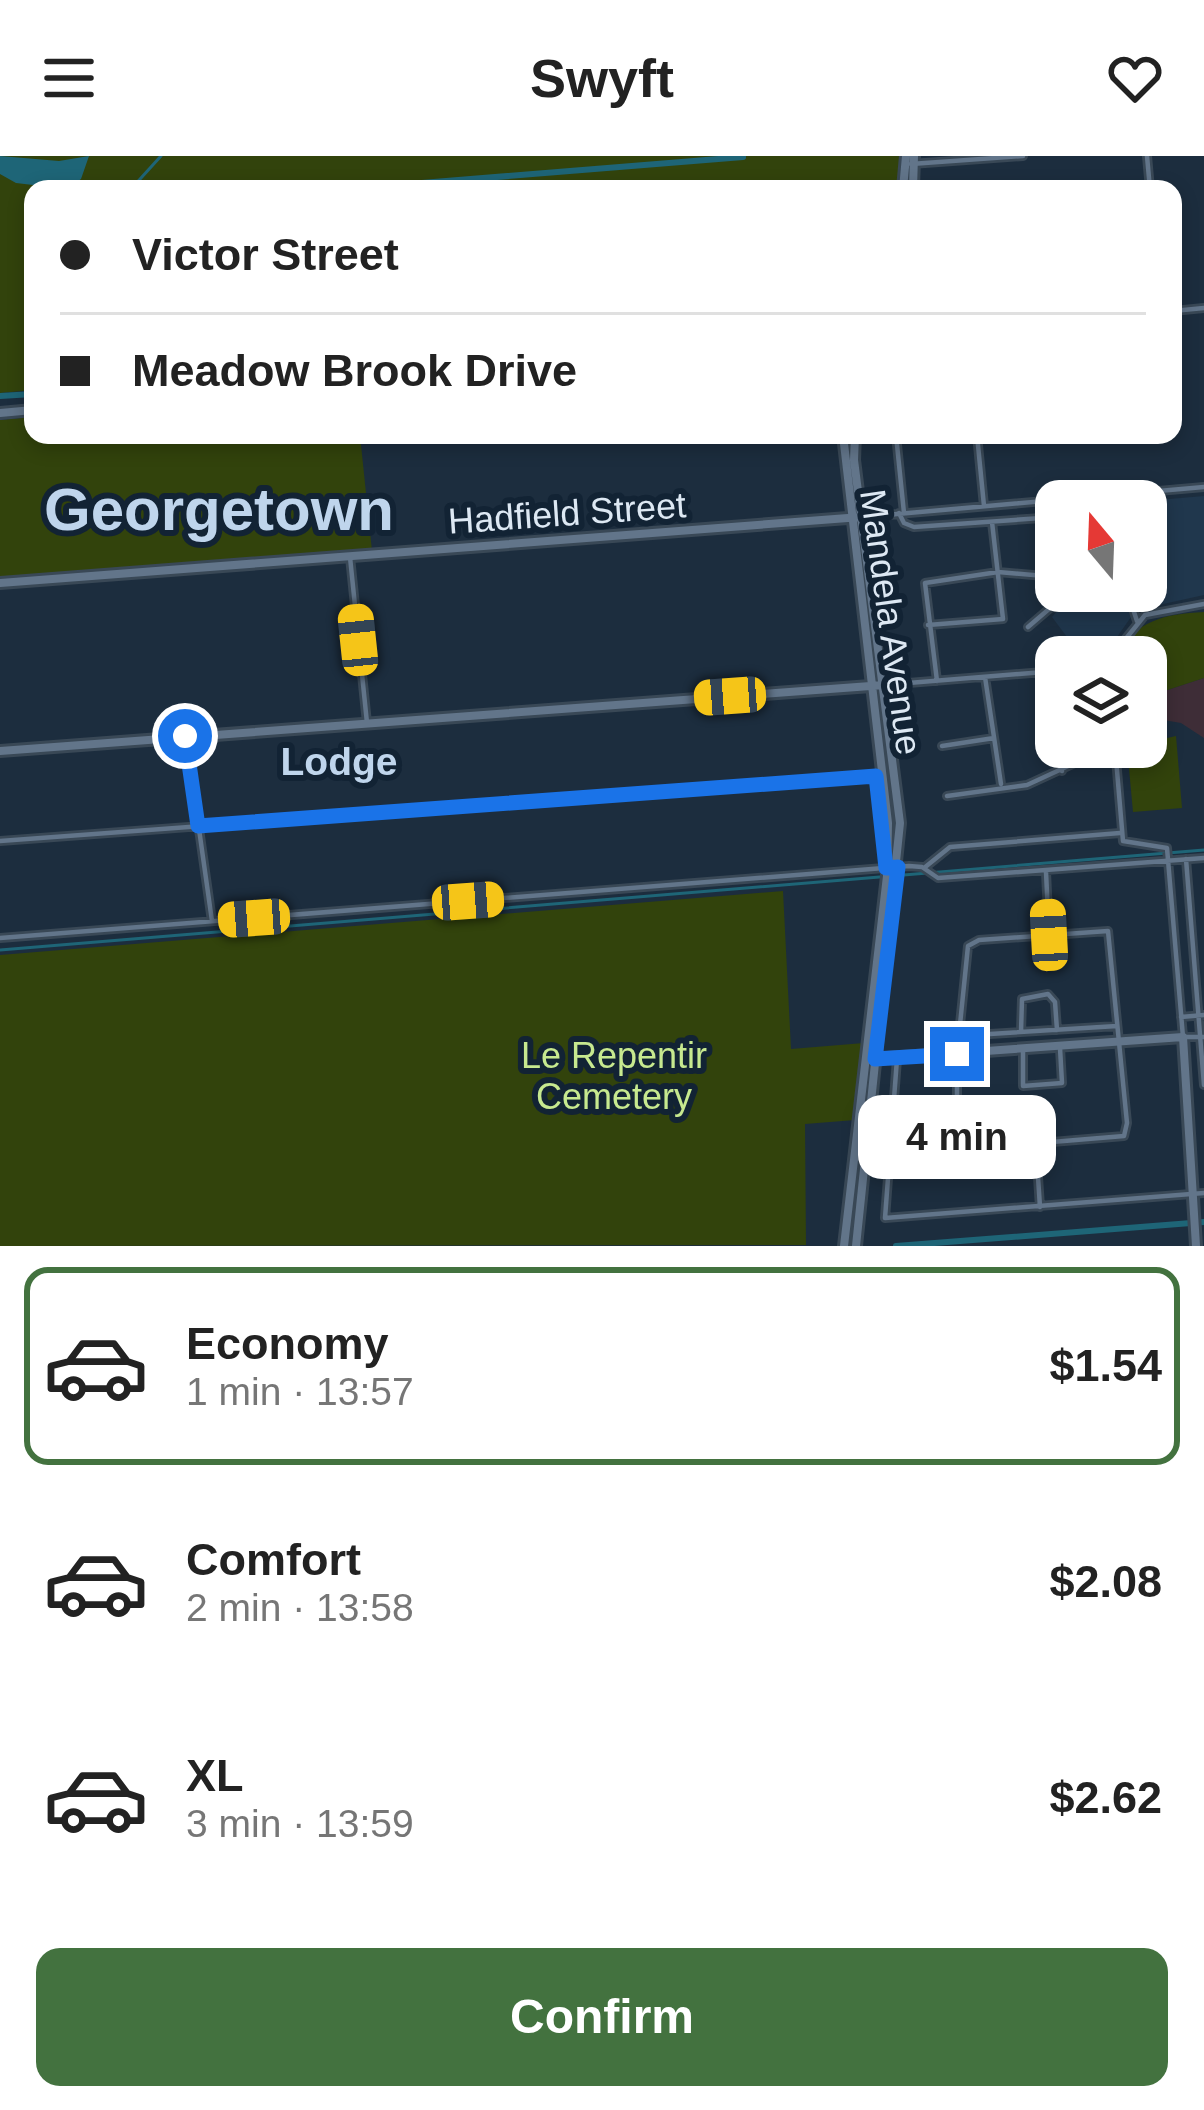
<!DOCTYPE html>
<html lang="en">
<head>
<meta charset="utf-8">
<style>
	:root { --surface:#fff; --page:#f2f2f2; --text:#222; --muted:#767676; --line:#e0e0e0; --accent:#43723f }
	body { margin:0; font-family:Arial,sans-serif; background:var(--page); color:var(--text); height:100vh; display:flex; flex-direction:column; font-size:45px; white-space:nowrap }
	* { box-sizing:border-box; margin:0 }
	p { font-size:39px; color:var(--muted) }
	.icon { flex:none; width:66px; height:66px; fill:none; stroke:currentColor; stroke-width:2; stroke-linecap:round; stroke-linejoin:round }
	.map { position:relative; height:1090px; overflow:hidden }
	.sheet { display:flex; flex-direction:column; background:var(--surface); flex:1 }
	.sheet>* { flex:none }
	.hud { position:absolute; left:24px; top:24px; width:1158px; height:264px; border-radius:24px; box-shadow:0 6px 18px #0003; display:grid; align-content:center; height:264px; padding:0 36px; background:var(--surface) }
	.needle { width:78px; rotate:341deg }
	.fabs { position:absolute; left:1035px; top:324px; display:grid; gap:24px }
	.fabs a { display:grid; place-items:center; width:132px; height:132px; border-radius:24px; background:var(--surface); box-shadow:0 6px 18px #0003; font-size:60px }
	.end { position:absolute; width:54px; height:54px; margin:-27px; border:15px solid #1a73e8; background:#fff; box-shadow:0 0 0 6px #fff }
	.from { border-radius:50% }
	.bubble { position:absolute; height:84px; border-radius:24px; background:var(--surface); box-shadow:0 6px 18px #0003; font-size:39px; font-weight:800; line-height:84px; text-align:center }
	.car { position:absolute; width:36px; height:72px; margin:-36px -18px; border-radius:15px; box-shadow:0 0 9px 3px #0007; background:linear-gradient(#f5c518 24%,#345 0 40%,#f5c518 0 76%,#345 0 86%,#f5c518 0) }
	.hud b { display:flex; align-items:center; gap:42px; height:114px; font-size:45px }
	.hud b+b { border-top:3px solid var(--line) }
	.hud i { width:30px; height:30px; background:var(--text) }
	ul { padding:21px 0 0; list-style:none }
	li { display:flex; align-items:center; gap:36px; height:198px; margin:0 24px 18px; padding:0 12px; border:6px solid transparent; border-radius:24px }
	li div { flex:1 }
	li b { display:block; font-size:45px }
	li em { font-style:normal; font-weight:800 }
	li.selected { border-color:var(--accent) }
	li>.icon { width:108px; height:108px; stroke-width:1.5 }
	.button { display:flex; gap:24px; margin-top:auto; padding:24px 36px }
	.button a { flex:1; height:138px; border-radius:24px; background:var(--accent); color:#fff; font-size:48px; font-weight:800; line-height:138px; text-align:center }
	header { display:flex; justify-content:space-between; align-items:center; height:156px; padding:0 36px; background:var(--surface); font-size:54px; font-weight:800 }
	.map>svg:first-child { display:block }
	.built { fill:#20374d }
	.medical { fill:#3e2d37 }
	.green { fill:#32430c }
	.water { fill:#1e6577 }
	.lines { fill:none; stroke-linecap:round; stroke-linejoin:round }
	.stream { stroke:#1e6577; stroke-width:3 }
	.canal { stroke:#1e6577; stroke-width:6 }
	.street-casing { stroke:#394856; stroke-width:10 }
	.secondary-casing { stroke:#394856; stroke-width:14 }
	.street { stroke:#62758a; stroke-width:4.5 }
	.secondary { stroke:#62758a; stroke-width:8 }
	.route { stroke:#1a73e8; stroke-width:15 }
	.labels { text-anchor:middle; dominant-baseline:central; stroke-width:12; stroke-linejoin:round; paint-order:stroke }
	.street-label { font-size:36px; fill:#dde8f3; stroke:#122334 }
	.park-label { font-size:36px; fill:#c7e98f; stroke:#122334 }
	.neighbourhood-label { font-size:39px; font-weight:bold; fill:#bfd5ec; stroke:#122334 }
	.town-label { font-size:60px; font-weight:bold; fill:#bfd5ec; stroke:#122334 }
</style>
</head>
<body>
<header><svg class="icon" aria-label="menu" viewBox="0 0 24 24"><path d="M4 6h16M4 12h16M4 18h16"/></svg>Swyft<svg class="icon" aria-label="heart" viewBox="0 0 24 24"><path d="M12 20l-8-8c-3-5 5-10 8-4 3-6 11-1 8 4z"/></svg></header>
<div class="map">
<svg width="1204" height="1090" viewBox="0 0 1204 1090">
	<rect width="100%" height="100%" fill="#1c2d3e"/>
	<!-- built -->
	<path class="built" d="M1204 340V439L1136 454 1130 435H1146V345Z
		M1075 435 1122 436 1131 461 1103 501H1082L1052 461Z"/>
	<!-- medical -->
	<path class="medical" d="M1204 522V582L1181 567 1146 561V541Z"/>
	<!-- green -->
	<path class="green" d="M0 0H901L899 33H33V234L0 237Z
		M33 261V279H360L372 395 0 423V264Z
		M1204 456V522L1146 541V501H1116C1135 464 1165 458 1204 456Z
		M1176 580 1182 652 1133 656 1127 591Z
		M783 735 791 893 864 887 855 964 805 968 806 1089 0 1090V799Z"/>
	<!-- water -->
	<path class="water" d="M0 0 59 5 89 0 81 23 67 33 16 27 0 18Z"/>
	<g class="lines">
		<!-- stream -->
		<path class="stream" d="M131 33 161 0
			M0 794 1204 694"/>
		<!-- canal -->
		<path class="canal" d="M348 33 743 1
			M0 240 33 238
			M896 1090 1204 1066"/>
		<!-- street casing -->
		<g class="street-casing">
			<path id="street" d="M1147 0 1150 33
				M911 8 1023 0
				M1173 155 1204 152
				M896 279 904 357
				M977 279 984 350
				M899 357 904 367 914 371 1056 361
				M863 361 1204 331
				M350 401 367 567
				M1127 435 1137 465
				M928 469 1003 463 992 366
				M1028 471 1070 435
				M1111 501 1145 459 1204 448
				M1045 516 1056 589
				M985 521 1001 628
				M937 525 925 427 998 416 1056 421
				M884 529 1056 515
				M186 581 212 765
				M942 590 994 582
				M1056 591 1062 615
				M1115 591 1123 685 1167 692 1183 881H1204
				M876 623 884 695
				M947 640 1027 629 1092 599 1113 596
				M0 685 879 620
				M1186 703 1204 929
				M924 712 950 691 1120 677
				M1046 716 1049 779
				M1108 775 1127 967 1124 980 957 994V898L968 790 979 784Z
				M0 782 909 710 922 711 938 722 1204 702
				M1181 861 1204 859
				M1021 876 1022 843 1048 838 1055 846 1057 874
				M958 880 1117 870
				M1023 896V930L1062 927 1060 892
				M897 903 885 1062 1204 1037
				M1036 991 1040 1051"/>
		</g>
		<!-- secondary casing -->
		<g class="secondary-casing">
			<path id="secondary" d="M903 33 906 0
				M913 33 914 0
				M0 257 33 254
				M843 279 888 667 887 720 844 1090
				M855 279 854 304 900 667 856 1090
				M0 427 861 361
				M0 595 884 529
				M873 903 1183 881 1196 1090"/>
		</g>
		<!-- street -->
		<use href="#street" class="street"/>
		<!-- secondary -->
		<use href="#secondary" class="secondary"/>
	</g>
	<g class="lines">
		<!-- route -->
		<path class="route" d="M185 580 198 670 876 620 886 712 898 711 875 903 957 898"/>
	</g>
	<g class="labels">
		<!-- street labels -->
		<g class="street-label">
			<text transform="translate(567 357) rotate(-4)">Hadfield Street</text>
			<text transform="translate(891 466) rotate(82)">Mandela Avenue</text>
		</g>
		<!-- park labels -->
		<g class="park-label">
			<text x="614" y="899">Le Repentir<tspan x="614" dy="41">Cemetery</tspan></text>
		</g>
		<!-- neighbourhood labels -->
		<g class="neighbourhood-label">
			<text x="339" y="605">Lodge</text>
		</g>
		<!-- town labels -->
		<g class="town-label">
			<text x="219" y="353">Georgetown</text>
		</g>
	</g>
</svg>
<div class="fabs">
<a><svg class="needle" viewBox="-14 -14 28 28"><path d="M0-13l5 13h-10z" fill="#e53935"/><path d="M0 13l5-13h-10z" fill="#767676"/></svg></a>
<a><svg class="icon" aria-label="layers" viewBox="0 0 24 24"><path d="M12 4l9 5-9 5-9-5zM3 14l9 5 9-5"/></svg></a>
</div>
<i class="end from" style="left:185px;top:580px"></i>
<i class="end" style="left:957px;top:898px"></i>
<div class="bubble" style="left:858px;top:939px;width:198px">4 min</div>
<i class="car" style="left:358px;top:484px;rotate:354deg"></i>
<i class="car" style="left:730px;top:540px;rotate:266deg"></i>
<i class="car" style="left:468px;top:745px;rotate:86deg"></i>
<i class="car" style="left:254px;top:762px;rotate:266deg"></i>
<i class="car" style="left:1049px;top:779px;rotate:357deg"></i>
<div class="hud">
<b><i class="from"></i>Victor Street</b>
<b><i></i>Meadow Brook Drive</b>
</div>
</div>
<section class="sheet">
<ul>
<li class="selected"><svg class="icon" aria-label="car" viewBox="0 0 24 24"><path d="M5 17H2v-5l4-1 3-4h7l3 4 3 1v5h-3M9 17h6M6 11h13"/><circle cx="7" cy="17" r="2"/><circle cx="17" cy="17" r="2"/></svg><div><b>Economy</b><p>1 min · 13:57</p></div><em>$1.54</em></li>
<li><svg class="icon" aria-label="car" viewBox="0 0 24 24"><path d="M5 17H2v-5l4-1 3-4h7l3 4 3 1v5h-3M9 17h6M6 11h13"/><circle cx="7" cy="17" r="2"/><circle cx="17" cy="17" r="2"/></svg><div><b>Comfort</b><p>2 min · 13:58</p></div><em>$2.08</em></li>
<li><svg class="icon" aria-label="car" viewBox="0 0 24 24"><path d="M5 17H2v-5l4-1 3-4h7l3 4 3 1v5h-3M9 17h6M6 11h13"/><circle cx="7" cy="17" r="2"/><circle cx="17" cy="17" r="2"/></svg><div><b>XL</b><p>3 min · 13:59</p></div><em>$2.62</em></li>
</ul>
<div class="button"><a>Confirm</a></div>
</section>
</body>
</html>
